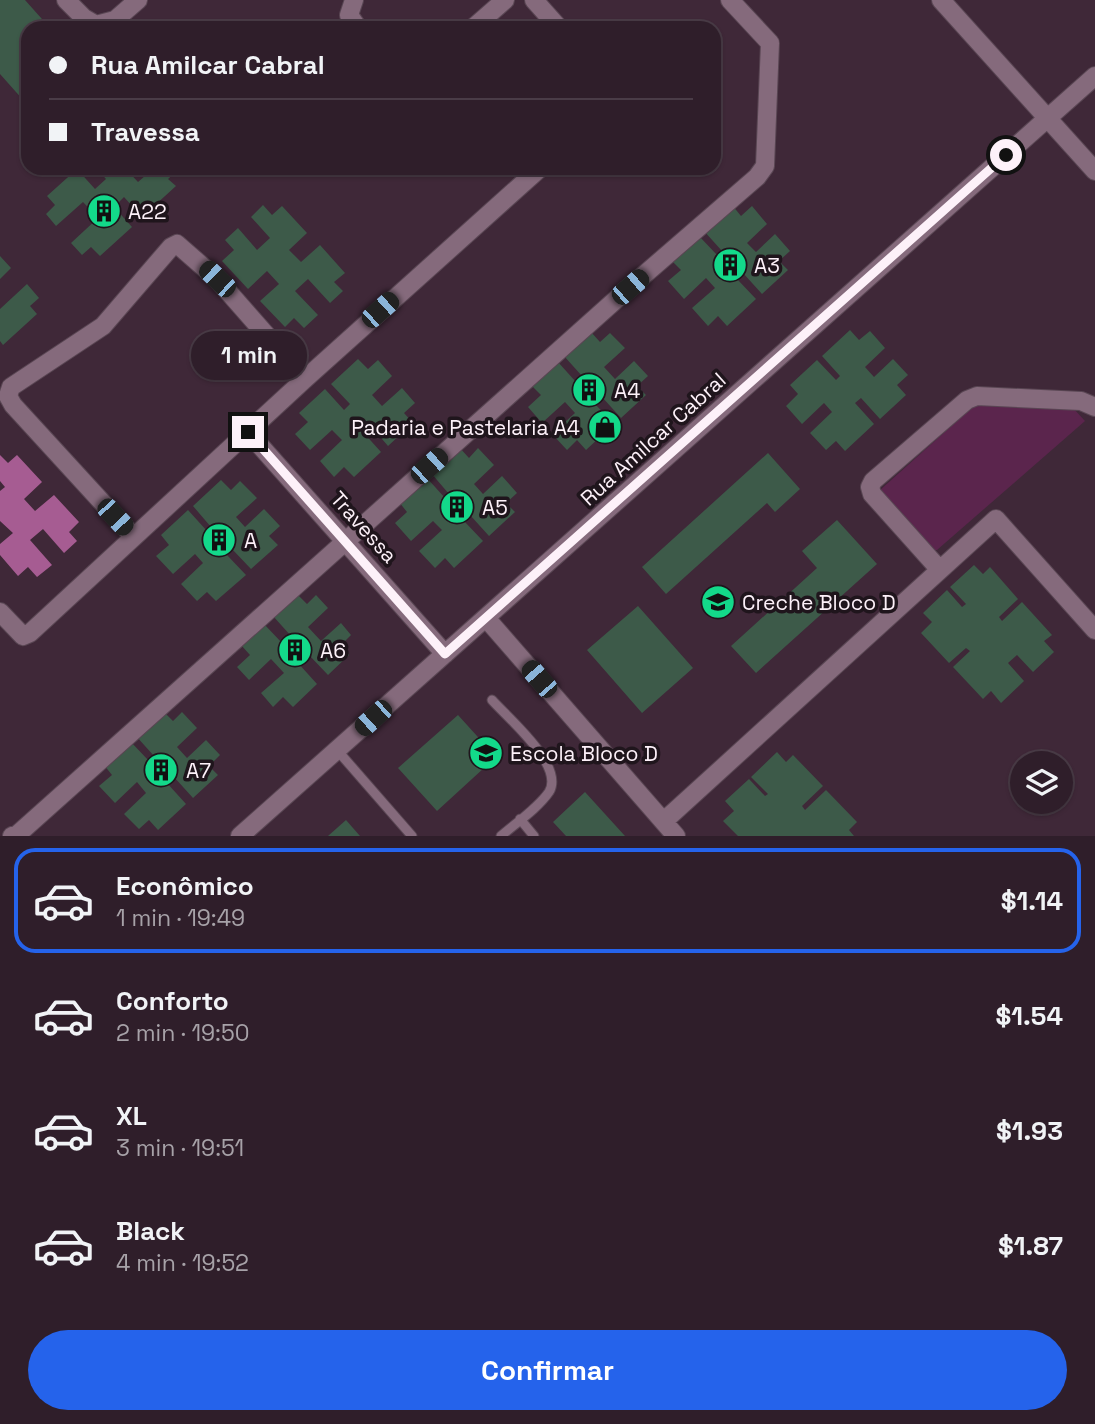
<!DOCTYPE html>
<html lang="pt">
<head>
<meta charset="utf-8">
<style>
	:root { --surface:#2f1e2a; --page:#3b2b36; --text:#f1f3f6; --muted:#a7a2a8; --line:#4a3c47; --accent:#2563eb }
	body { margin:0; font-family:"Space Grotesk",sans-serif; background:var(--page); color:var(--text); height:100vh; display:flex; flex-direction:column; font-size:26px; white-space:nowrap }
	* { box-sizing:border-box; margin:0 }
	p { font-size:23px; color:var(--muted) }
	.icon { flex:none; width:38px; height:38px; fill:none; stroke:currentColor; stroke-width:2; stroke-linecap:round; stroke-linejoin:round }
	.map { position:relative; height:836px; overflow:hidden }
	.sheet { display:flex; flex-direction:column; background:var(--surface); flex:1 }
	.sheet>* { flex:none }
	.banner { position:absolute; left:21px; top:21px; width:700px; height:154px; border-radius:21px; box-shadow:0 2px 5px #0004,0 0 0 2px var(--line); display:grid; align-content:center; height:154px; padding:0 28px; background:var(--surface) }
	.controls { position:absolute; left:1010px; top:751px; display:grid; gap:14px }
	.controls a { display:grid; place-items:center; width:63px; height:63px; border-radius:50%; background:var(--surface); box-shadow:0 2px 5px #0004,0 0 0 2px var(--line); font-size:35px }
	.end { position:absolute; width:32px; height:32px; margin:-16px; border:9px solid #fdf1f9; background:#111; box-shadow:0 0 0 4px #111 }
	.from { border-radius:50% }
	.bubble { position:absolute; height:49px; border-radius:24px; background:var(--surface); box-shadow:0 2px 5px #0004,0 0 0 2px var(--line); font-size:23px; font-weight:600; line-height:49px; text-align:center }
	.car { position:absolute; width:21px; height:42px; margin:-21px -10px; border-radius:9px; box-shadow:0 0 5px 2px #0007; background:linear-gradient(#222 24%,#8ab4d8 0 40%,#222 0 76%,#8ab4d8 0 86%,#222 0) }
	.banner b { display:flex; align-items:center; gap:24px; height:66px; font-size:26px }
	.banner b+b { border-top:2px solid var(--line) }
	.banner i { width:18px; height:18px; background:var(--text) }
	ul { padding:12px 0 0; list-style:none }
	li { display:flex; align-items:center; gap:21px; height:105px; margin:0 14px 10px; padding:0 14px; border:4px solid transparent; border-radius:21px }
	li div { flex:1 }
	li b { display:block; font-size:26px }
	li em { font-style:normal; font-weight:600 }
	li.selected { border-color:var(--accent) }
	li>.icon { width:63px; height:63px; stroke-width:1.5 }
	.primary-button { display:flex; gap:14px; margin-top:auto; padding:14px 28px }
	.primary-button a { flex:1; height:80px; border-radius:42px; background:var(--accent); color:#fff; font-size:28px; font-weight:600; line-height:80px; text-align:center }
	.map>svg:first-child { display:block }
	.green { fill:#5b254d }
	.water { fill:#a65c92 }
	.building { fill:#3d5a49 }
	.lines { fill:none; stroke-linecap:round; stroke-linejoin:round }
	.service-casing { stroke:#594653; stroke-width:11 }
	.minor-casing { stroke:#594653; stroke-width:20 }
	.service { stroke:#856a7c; stroke-width:9 }
	.minor { stroke:#856a7c; stroke-width:18 }
	.route { stroke:#fdf1f9; stroke-width:9 }
	.labels { text-anchor:middle; dominant-baseline:central; stroke-width:7; stroke-linejoin:round; paint-order:stroke }
	.poi-label { font-size:21px; fill:#fdf1f9; stroke:#1f151c; text-anchor:start }
	.street-label { font-size:21px; fill:#fdf1f9; stroke:#1f151c }
</style>
</head>
<body>
<div class="map">
<svg width="1095" height="836" viewBox="0 0 1095 836">
	<rect width="100%" height="100%" fill="#3f2838"/>
	<!-- green -->
	<path class="green" d="M976 404 1073 408 1085 421 937 550H929L879 491Z"/>
	<!-- water -->
	<path class="water" d="M0 455 8 463 17 455 42 482 24 499 35 511 54 495 79 522 69 532 77 541 64 553 43 529 30 540 52 565 37 577 28 567 18 576 0 555V544L13 533 0 521V491L5 487 0 481Z"/>
	<!-- building -->
	<path class="building" d="M0 0H25L50 28H28V97L24 101 0 74Z
		M96 168H125L138 182 154 168 178 170 168 179 176 186 142 217 124 197 114 207 132 227 100 256 91 247 82 255 71 243 98 218 83 202 56 226 46 214 55 205 47 196 77 169 95 189 106 179Z
		M263 205 272 215 282 206 307 233 289 250 301 262 320 245 345 273 334 282 343 291 330 303 308 279 295 291 318 315 304 328 294 318 285 327 260 301 279 284 267 271 248 289 222 261 234 250 225 240 238 228 257 250 270 238 251 217Z
		M732 205 741 216 752 206 767 224 747 243 756 252 775 234 790 251 779 261 788 270 762 294 743 273 737 279 756 299 727 326 718 316 708 326 692 308 715 288 706 278 684 299 668 281 681 270 672 261 699 236 718 256 722 251 704 231Z
		M0 256 11 268 0 279Z
		M27 284 39 298 30 306 37 314 3 345 0 341V309Z
		M850 330 859 340 870 331 885 348 865 367 874 377 893 359 908 375 897 385 906 395 880 419 861 398 855 403 874 424 845 451 836 441 826 450 810 433 832 412 824 403 802 424 786 406 798 394 790 385 817 360 836 380 840 376 822 356Z
		M591 332 600 342 610 333 625 348 604 367 615 379 634 361 648 376 637 386 646 395 621 418 602 397 595 404 614 424 586 450 577 440 567 450 552 434 575 413 565 402 542 423 528 407 541 395 532 386 558 362 576 382 582 376 564 356Z
		M358 359 368 369 378 360 392 376 372 395 382 406 402 388 415 403 404 413 413 423 388 446 370 425 362 431 381 452 354 477 344 467 334 477 320 461 342 440 332 430 310 450 295 434 308 422 299 413 325 389 344 410 350 404 331 384Z
		M459 447 469 458 478 448 494 465 474 484 483 494 502 476 517 493 506 503 515 512 489 536 470 515 464 521 483 541 454 568 445 558 435 568 419 551 442 530 433 521 411 541 395 523 407 512 399 502 426 477 445 498 449 494 431 473Z
		M768 453 800 489 775 512 767 503 666 594 642 567Z
		M221 480 231 490 240 481 257 498 236 517 245 527 264 509 280 526 269 536 278 545 251 569 232 549 226 554 246 575 216 601 207 592 197 601 181 584 203 563 195 554 173 574 156 556 169 545 161 535 188 510 207 531 211 527 193 506Z
		M837 520 877 564 756 673 731 646 817 568 802 551Z
		M974 565 983 574 990 567 1018 599 999 617 1002 621 1022 602 1052 635 1044 641 1054 652 1033 672 1017 655 1008 663 1024 681 1001 703 991 691 983 699 953 667 970 651 966 648 949 663 921 633 932 622 923 613 947 590 962 607 966 604 950 587Z
		M297 594 307 604 316 595 328 608 308 627 321 641 341 623 351 635 341 645 349 655 328 675 308 654 298 663 317 684 293 707 283 697 273 707 261 693 284 673 271 659 249 680 237 667 250 655 241 645 264 624 283 644 291 636 273 616Z
		M638 606 693 668 642 713 587 650Z
		M163 711 173 721 182 712 197 728 177 747 187 758 206 740 220 755 209 766 218 775 193 798 174 777 167 783 186 804 158 830 149 820 139 829 124 814 146 793 137 782 115 803 99 786 112 775 104 765 130 741 149 761 154 756 136 736Z
		M458 715 496 757 437 811 398 768Z
		M777 752 786 762 793 755 823 786 802 806 805 810 826 790 857 822 849 830 854 836H738L723 821 734 811 725 801 749 779 765 796 768 794 751 777Z
		M585 792 625 836H566L553 822Z
		M346 820 360 836H328Z"/>
	<g class="lines">
		<!-- service casing -->
		<g class="service-casing">
			<path id="service" d="M492 700C509 719 565 766 549 792 538 808 516 823 501 836
				M337 750 412 836
				M520 819 534 836"/>
		</g>
		<!-- minor casing -->
		<g class="minor-casing">
			<path id="minor" d="M66 0 84 18 96 25 115 20 138 0
				M354 0 349 15 358 28
				M534 0 559 28
				M941 0 1095 171
				M473 28 505 0
				M248 432 445 654
				M133 536 13 405 8 396 11 387 103 326 171 247 177 244 217 279 305 379
				M940 570 872 494 870 487 873 481 967 400 977 396 1081 401 1095 407
				M0 612 23 636 30 633 305 379 540 168
				M486 618 676 836
				M664 821 996 519 1095 630
				M12 836 18 834 630 287 757 177 765 166 770 43 730 0
				M240 836 1095 76"/>
		</g>
		<!-- service -->
		<use href="#service" class="service"/>
		<!-- minor -->
		<use href="#minor" class="minor"/>
	</g>
	<g class="lines">
		<!-- route -->
		<path class="route" d="M248 432 445 654 1006 155"/>
	</g>
	<!-- icons -->
	<defs>
		<g id="building-disc" transform="scale(1.75)"><circle r="9.5" fill="#13d98a" stroke="#1f151c"/><path d="M-4-6H4V6H1V3H-1V6H-4ZM-2.5-4.3h1.7v1.8h-1.7ZM.8-4.3h1.7v1.8H.8ZM-2.5-1h1.7V.8h-1.7ZM.8-1h1.7V.8H.8Z" fill="#111"/></g>
		<g id="shop-disc" transform="scale(1.75)"><circle r="9.5" fill="#13d98a" stroke="#1f151c"/><path d="M-5-2.5h2.3a2.7 3.5 0 0 1 5.4 0H5L5.5 6h-11ZM-1.5-2.5h3a1.5 2.3 0 0 0-3 0Z" fill="#111"/></g>
		<g id="school-disc" transform="scale(1.75)"><circle r="9.5" fill="#13d98a" stroke="#1f151c"/><path d="M0-5L7-2L0 1L-7-2ZM-4 1L0 2.5L4 1V4Q0 6-4 4Z" fill="#111"/></g>
	</defs>
	<g fill-rule="evenodd">
		<use href="#building-disc" x="104" y="211"/>
		<use href="#building-disc" x="730" y="265"/>
		<use href="#building-disc" x="589" y="390"/>
		<use href="#shop-disc" x="605" y="427"/>
		<use href="#building-disc" x="457" y="507"/>
		<use href="#building-disc" x="219" y="540"/>
		<use href="#school-disc" x="718" y="602"/>
		<use href="#building-disc" x="295" y="650"/>
		<use href="#school-disc" x="486" y="753"/>
		<use href="#building-disc" x="161" y="770"/>
	</g>
	<g class="labels">
		<!-- poi labels -->
		<g class="poi-label">
			<text x="128" y="211">A22</text>
			<text x="754" y="265">A3</text>
			<text x="614" y="390">A4</text>
			<text x="580" y="427" text-anchor="end">Padaria e Pastelaria A4</text>
			<text x="482" y="507">A5</text>
			<text x="244" y="540">A</text>
			<text x="742" y="602">Creche Bloco D</text>
			<text x="320" y="650">A6</text>
			<text x="510" y="753">Escola Bloco D</text>
			<text x="186" y="770">A7</text>
		</g>
		<!-- street labels -->
		<g class="street-label">
			<text transform="translate(653 439) rotate(-42)">Rua Amilcar Cabral</text>
			<text transform="translate(364 527) rotate(48)">Travessa</text>
		</g>
	</g>
</svg>
<div class="controls">
<a><svg class="icon" aria-label="layers" viewBox="0 0 24 24"><path d="M12 4l9 5-9 5-9-5zM3 14l9 5 9-5"/></svg></a>
</div>
<i class="end from" style="left:1006px;top:155px"></i>
<i class="end" style="left:248px;top:432px"></i>
<div class="bubble" style="left:191px;top:331px;width:116px">1 min</div>
<i class="car" style="left:217px;top:279px;rotate:314deg"></i>
<i class="car" style="left:630px;top:287px;rotate:49deg"></i>
<i class="car" style="left:380px;top:310px;rotate:48deg"></i>
<i class="car" style="left:429px;top:466px;rotate:48deg"></i>
<i class="car" style="left:115px;top:517px;rotate:137deg"></i>
<i class="car" style="left:539px;top:679px;rotate:319deg"></i>
<i class="car" style="left:373px;top:718px;rotate:228deg"></i>
<div class="banner">
<b><i class="from"></i>Rua Amilcar Cabral</b>
<b><i></i>Travessa</b>
</div>
</div>
<section class="sheet">
<ul>
<li class="selected"><svg class="icon" aria-label="car" viewBox="0 0 24 24"><path d="M5 17H2v-5l4-1 3-4h7l3 4 3 1v5h-3M9 17h6M6 11h13"/><circle cx="7" cy="17" r="2"/><circle cx="17" cy="17" r="2"/></svg><div><b>Econômico</b><p>1 min · 19:49</p></div><em>$1.14</em></li>
<li><svg class="icon" aria-label="car" viewBox="0 0 24 24"><path d="M5 17H2v-5l4-1 3-4h7l3 4 3 1v5h-3M9 17h6M6 11h13"/><circle cx="7" cy="17" r="2"/><circle cx="17" cy="17" r="2"/></svg><div><b>Conforto</b><p>2 min · 19:50</p></div><em>$1.54</em></li>
<li><svg class="icon" aria-label="car" viewBox="0 0 24 24"><path d="M5 17H2v-5l4-1 3-4h7l3 4 3 1v5h-3M9 17h6M6 11h13"/><circle cx="7" cy="17" r="2"/><circle cx="17" cy="17" r="2"/></svg><div><b>XL</b><p>3 min · 19:51</p></div><em>$1.93</em></li>
<li><svg class="icon" aria-label="car" viewBox="0 0 24 24"><path d="M5 17H2v-5l4-1 3-4h7l3 4 3 1v5h-3M9 17h6M6 11h13"/><circle cx="7" cy="17" r="2"/><circle cx="17" cy="17" r="2"/></svg><div><b>Black</b><p>4 min · 19:52</p></div><em>$1.87</em></li>
</ul>
<div class="primary-button"><a>Confirmar</a></div>
</section>
</body>
</html>
